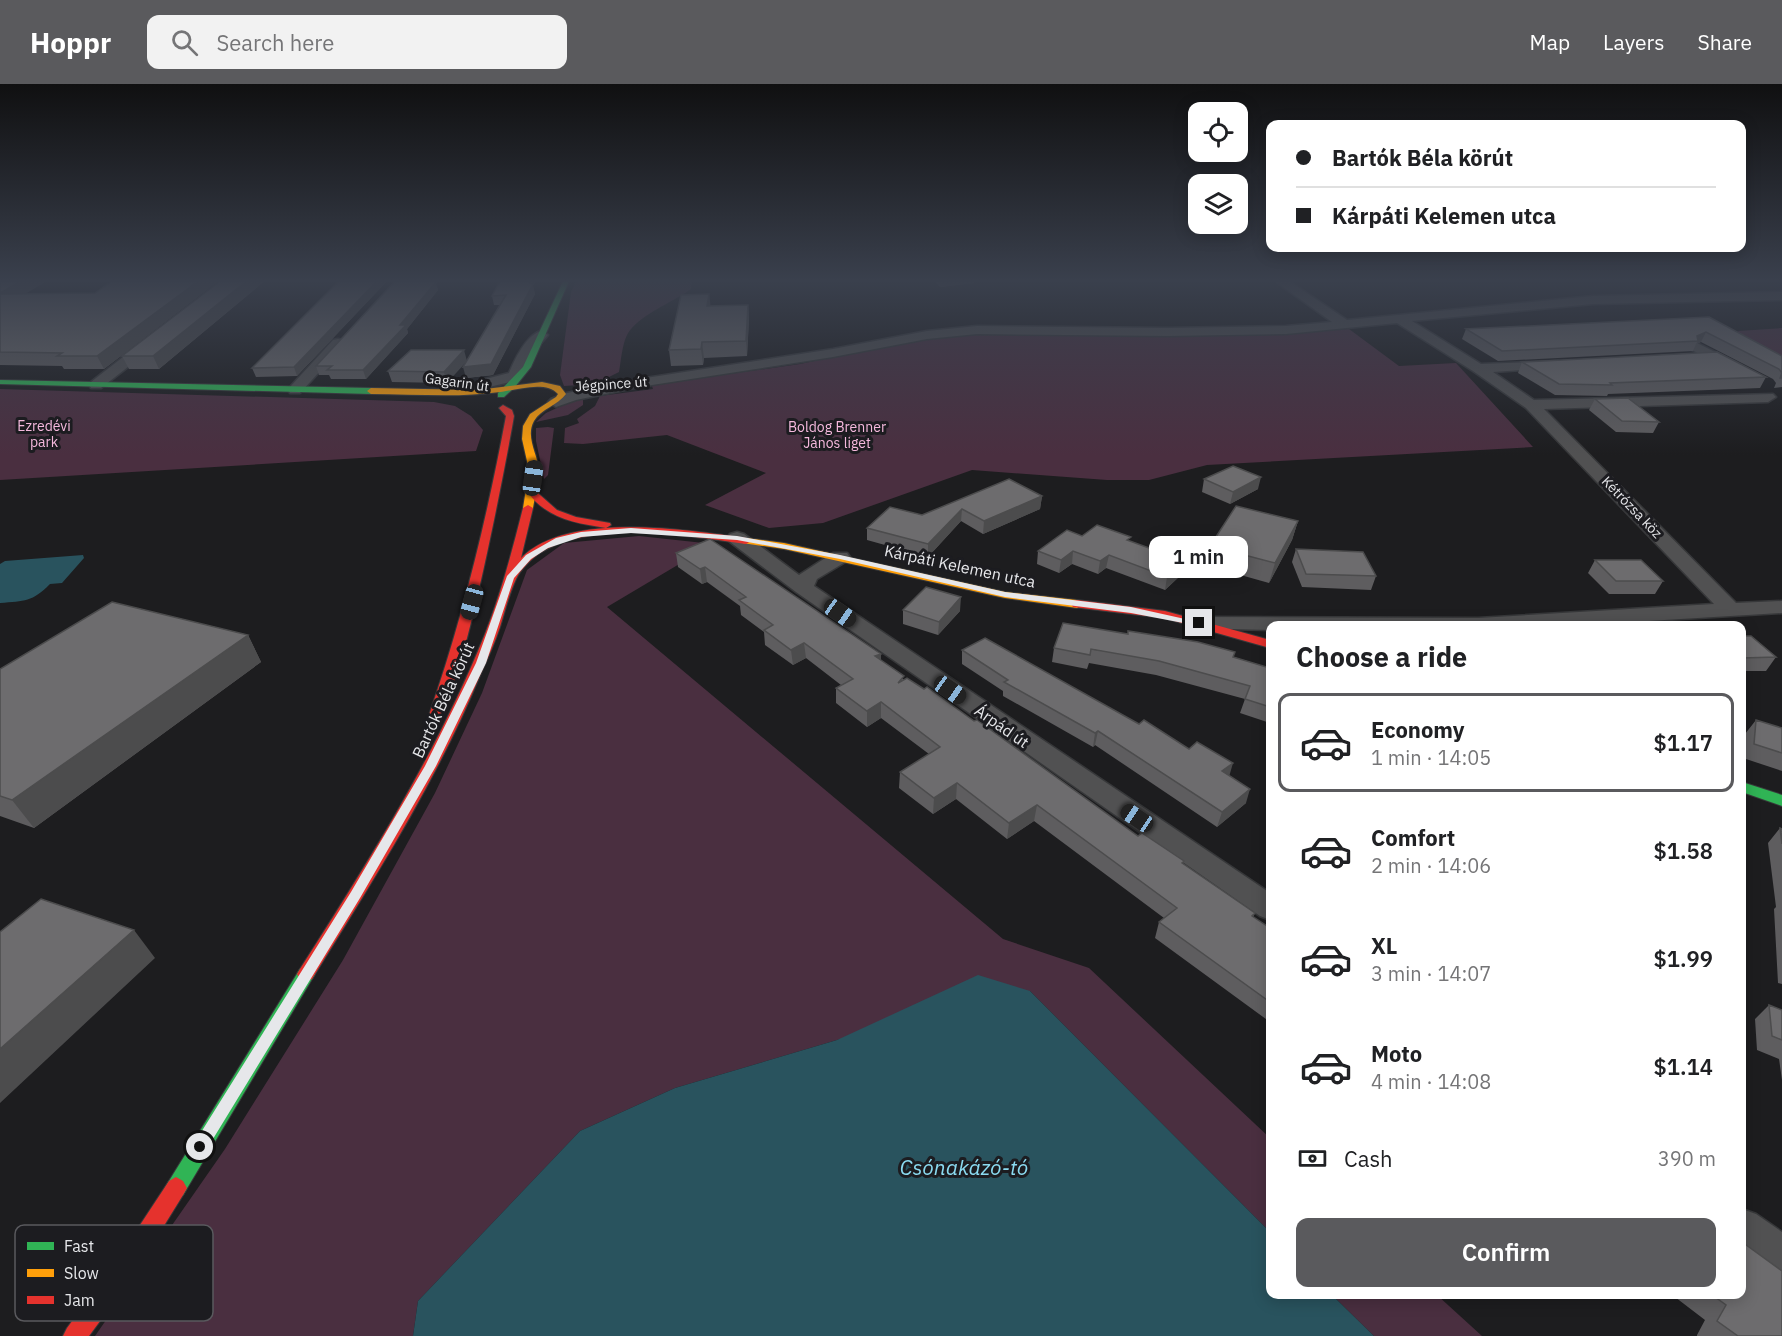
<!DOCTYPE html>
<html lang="en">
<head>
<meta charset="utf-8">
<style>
	:root { --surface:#fff; --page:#f2f2f2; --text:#202124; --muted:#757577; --line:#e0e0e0; --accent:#5a5a5d }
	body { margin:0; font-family:"IBM Plex Sans",sans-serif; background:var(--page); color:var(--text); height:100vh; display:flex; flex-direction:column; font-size:22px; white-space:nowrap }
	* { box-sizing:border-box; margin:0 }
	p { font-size:20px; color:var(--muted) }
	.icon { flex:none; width:33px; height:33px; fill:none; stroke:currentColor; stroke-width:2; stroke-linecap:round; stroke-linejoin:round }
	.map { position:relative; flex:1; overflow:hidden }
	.side { position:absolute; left:1266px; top:537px; width:480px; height:678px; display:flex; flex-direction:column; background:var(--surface); border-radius:12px; box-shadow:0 3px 15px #0003 }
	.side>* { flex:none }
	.hud { position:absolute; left:1266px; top:36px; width:480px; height:132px; border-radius:12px; box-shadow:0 3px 15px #0003; display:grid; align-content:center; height:132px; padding:0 30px; background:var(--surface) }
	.controls { position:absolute; left:1188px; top:18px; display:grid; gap:12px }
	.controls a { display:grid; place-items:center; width:60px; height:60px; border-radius:12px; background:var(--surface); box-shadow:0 3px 15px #0003; font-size:30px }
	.end { position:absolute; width:27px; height:27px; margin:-14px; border:8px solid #e6e7ea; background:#111; box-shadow:0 0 0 3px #111 }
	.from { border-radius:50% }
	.bubble { position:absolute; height:42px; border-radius:12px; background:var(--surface); box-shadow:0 3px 15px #0003; font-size:20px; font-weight:600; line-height:42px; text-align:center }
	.car { position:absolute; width:18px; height:36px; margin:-18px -9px; border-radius:8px; box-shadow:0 0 4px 2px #0007; background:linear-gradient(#222 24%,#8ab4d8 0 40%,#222 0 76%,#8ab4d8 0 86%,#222 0) }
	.hud b { display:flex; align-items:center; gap:21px; height:57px; font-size:22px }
	.hud b+b { border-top:2px solid var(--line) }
	.hud i { width:15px; height:15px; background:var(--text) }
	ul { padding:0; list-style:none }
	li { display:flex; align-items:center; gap:18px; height:99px; margin:0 12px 9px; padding:0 18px; border:3px solid transparent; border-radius:12px }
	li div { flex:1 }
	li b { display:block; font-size:22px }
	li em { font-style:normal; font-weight:600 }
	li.selected { border-color:var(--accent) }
	li>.icon { width:54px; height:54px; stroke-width:1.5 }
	h2 { padding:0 30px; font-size:27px; line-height:72px }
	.pay { display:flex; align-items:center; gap:15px; height:66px; padding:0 30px; font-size:22px }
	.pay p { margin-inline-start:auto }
	.primary-button { display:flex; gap:12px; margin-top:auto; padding:12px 30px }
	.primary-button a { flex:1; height:69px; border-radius:12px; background:var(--accent); color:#fff; font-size:24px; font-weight:600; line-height:69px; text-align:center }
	header { display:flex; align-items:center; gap:36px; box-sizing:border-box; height:84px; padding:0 30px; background:var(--accent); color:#fff }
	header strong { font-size:28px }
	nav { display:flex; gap:33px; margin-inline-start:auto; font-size:21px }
	.search { width:420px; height:54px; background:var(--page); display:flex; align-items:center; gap:15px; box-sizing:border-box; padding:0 21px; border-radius:12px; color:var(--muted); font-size:22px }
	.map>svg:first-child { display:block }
	.green { fill:#4a2f40 }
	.water { fill:#29535e }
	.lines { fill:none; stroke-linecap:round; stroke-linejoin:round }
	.street-casing { stroke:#37383a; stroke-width:3 }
	.fast-casing { stroke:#37383a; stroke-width:2 }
	.slow-casing { stroke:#37383a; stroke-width:2 }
	.jam-casing { stroke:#37383a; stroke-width:2 }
	.street { fill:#515152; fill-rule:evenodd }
	.fast { fill:#30b455; fill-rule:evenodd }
	.slow { fill:#ff9f0a; fill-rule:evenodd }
	.jam { fill:#e5322d; fill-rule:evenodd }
	.wall { fill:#5e5d5f }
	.shaded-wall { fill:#4c4c4d }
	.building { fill:#6d6c6e; stroke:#4c4c4d; stroke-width:1.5 }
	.route { fill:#e6e7ea }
	.labels { text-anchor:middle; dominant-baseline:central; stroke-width:6; stroke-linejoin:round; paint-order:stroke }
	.far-street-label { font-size:14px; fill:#e6e7ea; stroke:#1c1c20 }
	.far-park-label { font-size:14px; fill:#f5b9dd; stroke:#1c1c20 }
	.street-label { font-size:16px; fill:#e6e7ea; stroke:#1c1c20 }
	.near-water-label { font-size:21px; font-style:italic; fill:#8bdbf1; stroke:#1c1c20 }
	.key { fill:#1c1c20; stroke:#59595d; stroke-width:1.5 }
	.key-label { font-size:16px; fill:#e6e7ea }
</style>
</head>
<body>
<header>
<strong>Hoppr</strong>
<div class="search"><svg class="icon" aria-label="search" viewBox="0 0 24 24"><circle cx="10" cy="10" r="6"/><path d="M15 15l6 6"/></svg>Search here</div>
<nav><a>Map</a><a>Layers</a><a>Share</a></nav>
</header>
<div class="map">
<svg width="1782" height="1252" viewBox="0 0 1782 1252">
	<rect width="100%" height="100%" fill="#1d1d1f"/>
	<!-- green -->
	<path class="green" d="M577 195H692L691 205C672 219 638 231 627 251 622 261 621 277 619 288L595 300 564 302 560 291 571 208Z
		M1782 244V280L1745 258 1738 247Z
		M1349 245 1399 282 1456 279 1533 363 1207 381 1149 396H1107L972 386 823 439 769 444 705 421 766 389 667 351 583 360 564 359 565 344 579 339 577 335 595 322 600 312 653 305 652 302 631 304 800 280 927 253 987 248 1257 249Z
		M0 305 434 318 455 322 471 332 483 346 476 367 0 396Z
		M583 312V321L568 331 536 338 546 329Z
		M548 343 554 344 548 391 544 395 536 357V344Z
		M639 452 713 460 607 523 1003 855 1089 884 1270 1054V1148L1030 907 837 956 675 1004 580 1047 418 1217 413 1252H95L225 1065 343 876 435 709 482 609 527 486 564 459Z
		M1332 1211H1437L1482 1252H1374Z"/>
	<!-- water -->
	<path class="water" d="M83 471 84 474 62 499 50 500C32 518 25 517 0 519V480L5 477Z
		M978 891 1030 907 1270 1148V1210L1332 1211 1374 1252H413L418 1217 580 1047 675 1004 837 956Z"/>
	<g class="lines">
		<!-- street casing -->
		<g class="street-casing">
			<path id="street" d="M1272 195H1286L1347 236 1593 212 1782 208V216L1593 220 1412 237 1481 280 1558 277 1560 280 1553 284 1493 288 1534 316 1773 310 1776 313 1768 318 1544 325 1736 519 1782 517V529L1566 542H1270V546L1191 544 1188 539 1191 534 1199 533 1478 534 1714 520 1526 324 1473 287 1397 239 1286 250 1168 252 977 250 927 255 833 273 639 303 576 316 556 323 548 318 551 315 567 309 639 295 833 265 927 247 977 242 1168 244 1286 242 1332 238Z
				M541 247 548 251 530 272 519 296 489 303 486 308H476L474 305 478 297 509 289C515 275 526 251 541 247Z
				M151 254 158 258 156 261 101 304H91L89 301 91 298 146 255Z
				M338 255 343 256 345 259 343 262 300 309H290L288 306 290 303 333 256Z
				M1697 259 1741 281 1743 284 1736 288 1731 287 1692 266 1690 263Z
				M737 448 744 450 799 491 833 469H847L850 473 847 477 817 495 814 502 1270 809V836L1260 832 796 508 730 458 727 454 730 450Z
				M1742 1125 1756 1130 1782 1148V1191L1768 1185 1742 1167Z"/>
		</g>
		<!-- fast casing -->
		<g class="fast-casing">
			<path id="fast" d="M564 195H570L531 283 514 304 504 313H498V309L523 283Z
				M0 296 371 304 375 307 371 310 0 300Z
				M1742 698 1782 711V722L1742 708Z
				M306 883 312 885 315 890 312 895 183 1111 176 1115 169 1111 165 1104 169 1097 300 885Z"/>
		</g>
		<!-- slow casing -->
		<g class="slow-casing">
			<path id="slow" d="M542 298 560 302 566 310C558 321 541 325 534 337 525 353 538 370 539 387 539 399 535 412 533 424L528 427 523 424 529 386 522 355 523 342 530 330 556 313 558 310C546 296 516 306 500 308 458 314 414 310 371 310L367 307 371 304 477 306Z
				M746 454 784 459 1005 508 1077 516 1083 520 1077 524 1005 514 784 465 742 459 741 457Z"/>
		</g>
		<!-- jam casing -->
		<g class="jam-casing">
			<path id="jam" d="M503 321 512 326 514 332C508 368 459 629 436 635L429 631C463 533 487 434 506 332L499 324Z
				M531 403 557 426 576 433 610 439 611 441 606 444C574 439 545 434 526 406Z
				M528 421 533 424 521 474C568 427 686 446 746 454L751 457 746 460C686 452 595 435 540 469 532 474 520 486 516 495 509 510 505 527 500 543 495 558 488 574 481 589 437 697 373 796 312 895L306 897 300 895 297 890 300 885C369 777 437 669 485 550 501 510 512 467 523 424Z
				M1077 516 1165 527 1270 556V564L1164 534 1073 523 1071 520 1073 517Z
				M176 1093 183 1097 187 1104 183 1111 131 1195 89 1252H63L67 1244 115 1179 169 1097Z"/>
		</g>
		<!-- street -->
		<use href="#street" class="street"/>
		<!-- fast -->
		<use href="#fast" class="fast"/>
		<!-- slow -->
		<use href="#slow" class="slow"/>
		<!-- jam -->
		<use href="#jam" class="jam"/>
	</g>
	<!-- wall -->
	<path class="wall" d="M0 195H50L26 209H95L115 195H221L104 285H64L62 282 0 281Z
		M223 195H267L159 285H129L122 272Z
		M341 195H389L297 292 256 293 252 284Z
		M397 195H440L436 200 438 206 407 245 408 249 366 295H331L329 291H319L316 282Z
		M498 195 533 202 535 210 493 291 466 294 500 221H494L492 212 499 199Z
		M932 195H975L974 199 940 203Z
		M709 210 710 222 748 221 749 235 747 272 704 274 703 281 671 282 669 266Z
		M1709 233 1782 272V303L1774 304 1776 299 1773 295 1701 258 1696 260 1693 267 1498 277 1462 255 1466 245Z
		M464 266 447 299 392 298 388 287Z
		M1522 278 1766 293 1760 304 1608 310 1607 312 1555 311 1518 289Z
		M1595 315 1659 338 1653 349 1616 348 1589 326Z
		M1204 395 1258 405 1230 420 1202 408Z
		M1042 412 1040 425 983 450 961 437 928 473 867 456V444L922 431Z
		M1298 437 1292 456 1269 499 1205 481 1210 462Z
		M1082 452 1130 457 1182 490 1165 506 1106 484 1098 490 1072 480 1059 489 1037 480 1038 467Z
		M710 455 881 576 904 596 924 605 974 637 1138 752 1183 780 1255 829 1253 833 1270 844V938L1155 854 1159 838 1164 834 1034 737 1007 755 956 715 933 730 899 704 900 688 929 670 881 634 867 643 836 619V604L841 601 806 574 793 581 765 561 764 548 741 531 740 522 707 498 702 500 678 483 676 469Z
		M1296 465 1376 492 1371 506 1302 503 1292 478Z
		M1595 476 1663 497 1655 510H1609L1588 489Z
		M903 526 960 527 938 551 903 540Z
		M248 551 261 578 34 744 0 732V585Z
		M1742 552 1776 573 1766 587H1742Z
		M1054 564 1234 573 1270 584V639L1240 629 1245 615 1156 591 1089 579 1087 585 1052 578Z
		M962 566 1229 692 1246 719 1217 743 1095 661 1093 663 1003 612V607L962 580Z
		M1756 636 1782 644V687L1743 674 1745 650Z
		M1780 744 1782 745V900L1778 899 1774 825 1776 823 1768 759Z
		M1769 921 1782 926V996L1779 975 1757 966 1755 935Z
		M1671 1210H1742L1782 1252H1697V1251L1705 1236Z"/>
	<!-- shaded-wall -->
	<path class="shaded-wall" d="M24 195H50L5 222 0 213V209Z
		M201 195H221L104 285 97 272Z
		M249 195H267L159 285 153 272Z
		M379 195H389L297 292 294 283Z
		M432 195H440L436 200 438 206 407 245 408 249 366 295 363 286 400 241Z
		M530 195H537L533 202 535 210 493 291 466 294 463 283Z
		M940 195H975L974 199 940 203Z
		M709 210 711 225 707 222Z
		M748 221 749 235 747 272 746 257Z
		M1706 248 1701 258 1696 260 1698 257 1697 252Z
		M702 258 704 274 703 281 701 265Z
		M464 266 467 277 447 299 444 288Z
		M1261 393 1258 405 1230 420 1233 408Z
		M1042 412 1040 425 983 450 984 437Z
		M962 425 961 437 928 473V460Z
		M1298 437 1292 456 1269 499 1275 479Z
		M1073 467 1072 480 1059 489 1061 476Z
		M1109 471 1106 484 1098 490 1100 477Z
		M1185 477 1182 490 1165 506 1167 493Z
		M705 483 707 498 702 500 700 485Z
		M961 513 960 527 938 551 939 538Z
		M248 551 261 578 34 744 12 716Z
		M804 559 806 574 793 581 791 566Z
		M881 570V585L875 572Z
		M881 618V634L867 643V627Z
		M1098 647 1095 661 1093 663 1095 649Z
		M1233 679 1229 693 1222 687Z
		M957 699 956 715 933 730 934 714Z
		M1250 705 1246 719 1217 743 1222 728Z
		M1037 721 1034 737 1007 755 1009 739Z
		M134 846 155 874 0 1019V965Z"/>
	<!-- building -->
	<path class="building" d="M0 195H24L0 209Z
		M115 195H201L97 272H57L62 269 0 268V210L95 209Z
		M223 195H249L153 272H122Z
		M341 195H379L294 283 252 284Z
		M397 195H432L429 198H436L400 241H406L363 286H327L332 282H316Z
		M498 195H530L528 198 533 200 491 280 463 283 506 211 492 212 501 195Z
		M709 210 707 222 748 221 746 257 702 258 701 265 669 266 681 211Z
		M1709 233 1782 272V294H1780L1782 289 1779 285 1706 248 1697 252 1698 257 1502 267 1466 245Z
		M411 266H464L444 288 388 287Z
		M1717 268 1766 293 1610 299 1612 301 1559 300 1522 278Z
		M1628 314 1659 338 1622 337 1595 315Z
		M1233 382 1261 393 1233 408 1204 395Z
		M1009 395 1042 412 984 437 962 425 928 460 867 444 890 423 922 431Z
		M1236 422 1298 437 1275 479 1210 462Z
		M1097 441 1131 453 1127 456 1185 477 1167 493 1109 471 1100 477 1073 467 1061 476 1038 467 1067 446 1082 452Z
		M710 455 881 570 875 572 904 592 898 599 907 594 924 605 927 603 974 637 977 636 1138 752 1142 749 1184 777 1182 779 1255 829 1252 832 1270 844V918L1159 838 1177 824 1037 721 1009 739 957 699 934 714 900 688 940 663 881 618 867 627 836 604 853 595 804 559 791 566 764 546 773 541 739 516 746 513 705 483 700 485 676 469Z
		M1296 465 1363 468 1376 492 1306 490Z
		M1595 476H1641L1663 497H1616Z
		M926 503 961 513 939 538 903 526Z
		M112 518 248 551 12 716 0 712V585Z
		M1063 539 1128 550V547L1198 558 1235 568 1233 573 1270 584V623L1245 615 1250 602 1159 577 1091 565 1090 571 1054 564Z
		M1742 552H1751L1776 573 1742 574Z
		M985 554 1139 640 1144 636 1189 665 1197 658 1233 679 1222 687 1250 705 1222 728 1098 647 1095 649 1004 598 1008 596 962 566Z
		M1756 636 1782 644V669L1754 660Z
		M1780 744 1782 745V760Z
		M41 815 134 846 0 965V848Z
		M1769 921 1782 926V956L1772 952Z
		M1742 1158 1782 1187V1252H1738L1717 1237 1726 1221 1711 1210H1742Z"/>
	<!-- sky -->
	<linearGradient id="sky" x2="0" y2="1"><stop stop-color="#101011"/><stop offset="0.53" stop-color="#3a404d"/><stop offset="1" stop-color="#3a404d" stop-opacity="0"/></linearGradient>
	<rect width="1782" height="371" fill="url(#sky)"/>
	<!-- route -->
	<path class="route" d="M631 444 737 452 840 471 1005 508 1131 523 1203 539 1199 542 1131 529 1005 513 840 475 737 456 631 449 581 453 548 464 531 475 514 494 486 579 436 682 360 814 205 1068 200 1070 195 1068 192 1063 195 1058 351 808 425 682 476 579 507 492 526 471 556 454 581 448Z"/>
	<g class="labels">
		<!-- far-street labels -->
		<g class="far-street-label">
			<text transform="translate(457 298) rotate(8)">Gagarin út</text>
			<text transform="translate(611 300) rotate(-4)">Jégpince út</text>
			<text transform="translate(1632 423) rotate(46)">Kétrózsa köz</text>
		</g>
		<!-- far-park labels -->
		<g class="far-park-label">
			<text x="44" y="342">Ezredévi<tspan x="44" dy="16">park</tspan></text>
			<text x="837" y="343">Boldog Brenner<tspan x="837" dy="16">János liget</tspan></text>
		</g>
		<!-- street labels -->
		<g class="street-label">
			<text transform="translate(960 482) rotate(12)">Kárpáti Kelemen utca</text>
			<text transform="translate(443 616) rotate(-65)">Bartók Béla körút</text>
			<text transform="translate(1002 642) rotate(35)">Árpád út</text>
		</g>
		<!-- near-water labels -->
		<g class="near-water-label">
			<text x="964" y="1083">Csónakázó-tó</text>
		</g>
	</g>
	<!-- legend -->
	<rect x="15" y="1141" width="198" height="96" rx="9" class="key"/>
	<rect x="27" y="1158" width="27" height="8" fill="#30b455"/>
	<rect x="27" y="1185" width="27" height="8" fill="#ff9f0a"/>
	<rect x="27" y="1212" width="27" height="8" fill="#e5322d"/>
	<g class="key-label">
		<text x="64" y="1168">Fast</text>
		<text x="64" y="1195">Slow</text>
		<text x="64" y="1222">Jam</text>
	</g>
</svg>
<div class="controls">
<a><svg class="icon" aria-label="locate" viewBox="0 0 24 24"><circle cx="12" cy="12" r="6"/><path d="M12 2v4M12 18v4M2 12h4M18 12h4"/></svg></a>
<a><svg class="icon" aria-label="layers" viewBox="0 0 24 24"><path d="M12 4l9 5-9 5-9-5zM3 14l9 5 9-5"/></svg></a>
</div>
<i class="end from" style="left:200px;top:1063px"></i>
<i class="end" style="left:1199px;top:539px"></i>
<div class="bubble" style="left:1149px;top:452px;width:99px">1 min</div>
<i class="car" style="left:533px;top:394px;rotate:8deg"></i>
<i class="car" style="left:472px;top:518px;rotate:195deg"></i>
<i class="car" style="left:840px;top:529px;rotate:125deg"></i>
<i class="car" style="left:950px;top:606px;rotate:125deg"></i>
<i class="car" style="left:1137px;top:734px;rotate:304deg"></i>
<div class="hud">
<b><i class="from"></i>Bartók Béla körút</b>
<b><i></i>Kárpáti Kelemen utca</b>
</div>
<section class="side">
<h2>Choose a ride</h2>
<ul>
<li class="selected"><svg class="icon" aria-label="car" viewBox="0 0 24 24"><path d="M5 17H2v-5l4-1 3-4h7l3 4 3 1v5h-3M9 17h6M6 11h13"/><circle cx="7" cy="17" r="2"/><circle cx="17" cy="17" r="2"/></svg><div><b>Economy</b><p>1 min · 14:05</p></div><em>$1.17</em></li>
<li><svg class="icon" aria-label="car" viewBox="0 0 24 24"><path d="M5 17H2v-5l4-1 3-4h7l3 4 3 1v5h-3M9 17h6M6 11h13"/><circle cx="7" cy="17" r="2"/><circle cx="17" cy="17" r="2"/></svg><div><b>Comfort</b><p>2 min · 14:06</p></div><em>$1.58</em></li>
<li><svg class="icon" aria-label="car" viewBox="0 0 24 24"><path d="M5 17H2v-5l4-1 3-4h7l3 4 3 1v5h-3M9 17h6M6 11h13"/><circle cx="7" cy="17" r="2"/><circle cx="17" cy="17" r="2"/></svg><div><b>XL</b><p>3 min · 14:07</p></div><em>$1.99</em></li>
<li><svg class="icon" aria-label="car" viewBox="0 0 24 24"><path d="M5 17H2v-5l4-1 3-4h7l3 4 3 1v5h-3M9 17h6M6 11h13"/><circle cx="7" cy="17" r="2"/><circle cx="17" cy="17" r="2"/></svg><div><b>Moto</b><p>4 min · 14:08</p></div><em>$1.14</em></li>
</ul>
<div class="pay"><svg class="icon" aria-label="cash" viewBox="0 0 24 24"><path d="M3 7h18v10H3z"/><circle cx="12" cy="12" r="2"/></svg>Cash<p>390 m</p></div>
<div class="primary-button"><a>Confirm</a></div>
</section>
</div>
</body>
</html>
